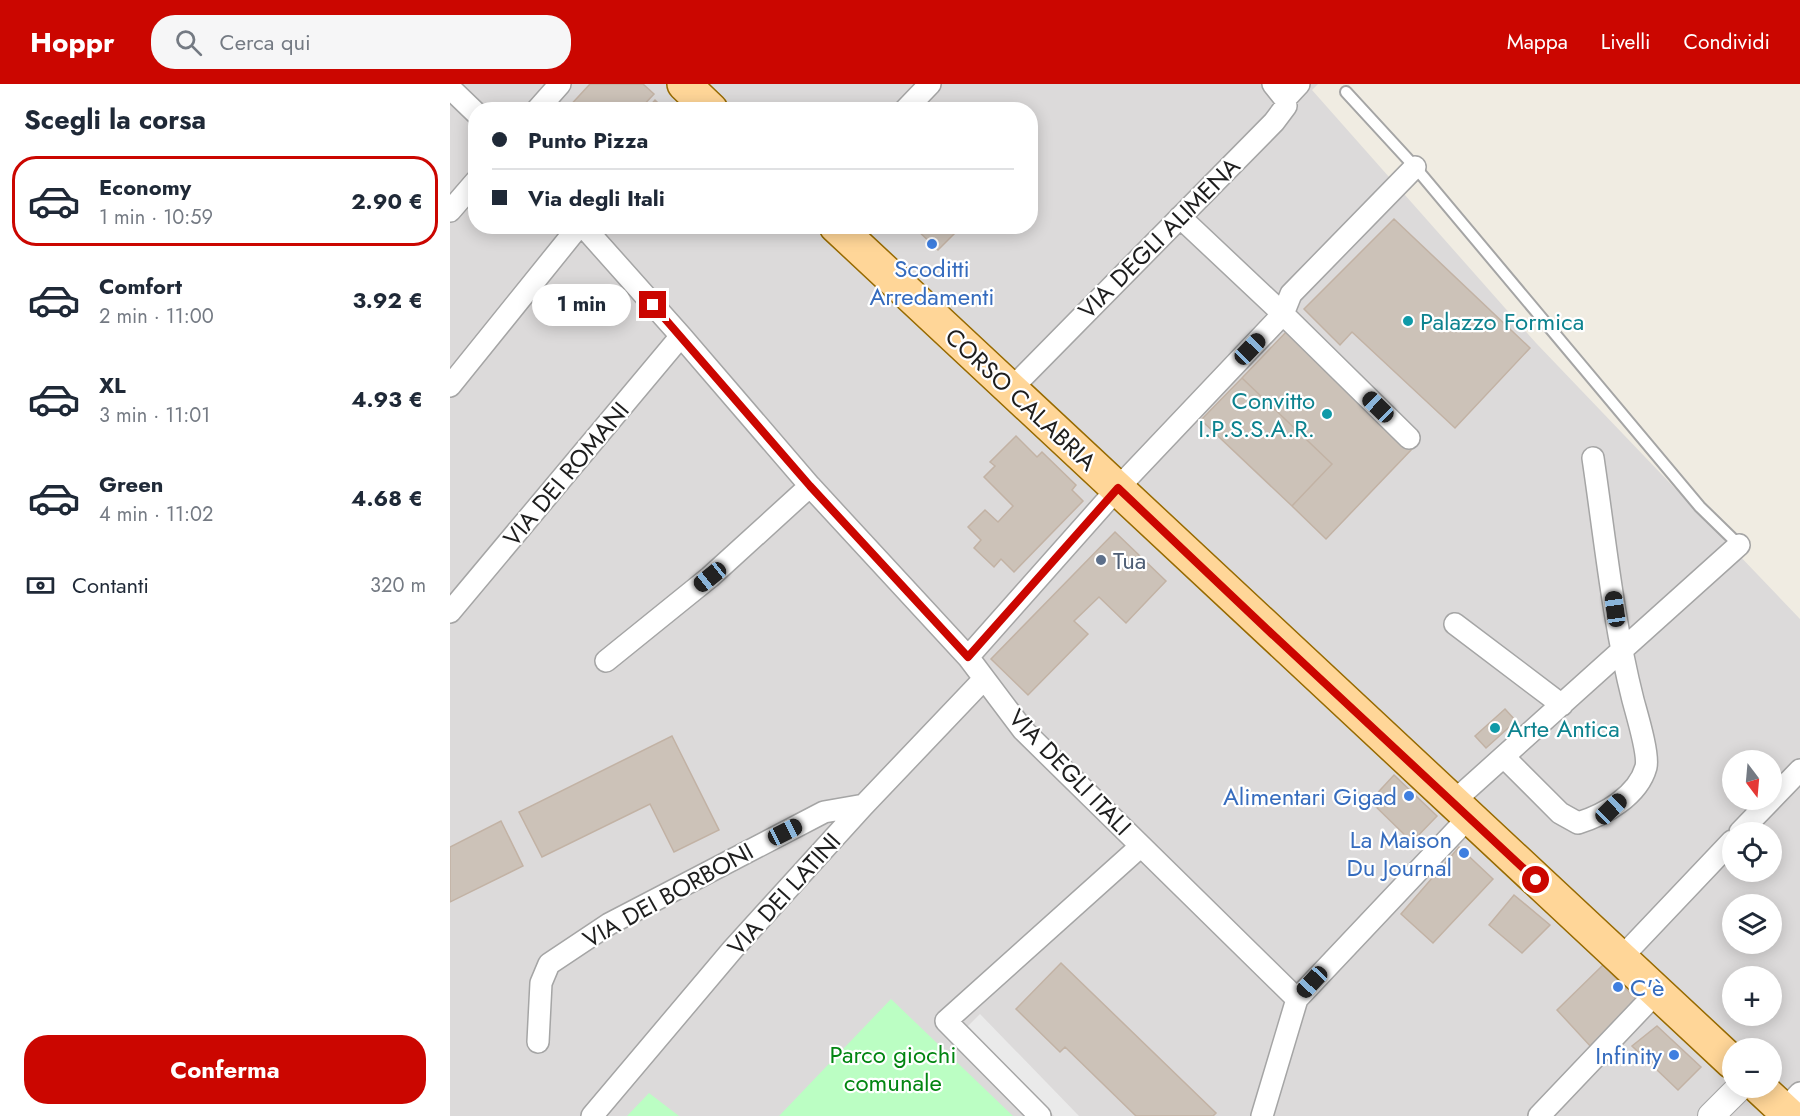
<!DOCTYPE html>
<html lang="it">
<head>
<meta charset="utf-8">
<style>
	:root { --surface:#fff; --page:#f6f6f7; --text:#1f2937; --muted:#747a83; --line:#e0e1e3; --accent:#cb0600 }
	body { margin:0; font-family:Jost,sans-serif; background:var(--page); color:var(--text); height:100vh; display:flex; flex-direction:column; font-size:22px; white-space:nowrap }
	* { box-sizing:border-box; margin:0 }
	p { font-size:20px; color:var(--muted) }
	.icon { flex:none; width:33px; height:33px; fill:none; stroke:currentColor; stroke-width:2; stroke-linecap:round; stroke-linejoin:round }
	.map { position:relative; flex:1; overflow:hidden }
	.side { display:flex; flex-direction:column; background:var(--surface); width:450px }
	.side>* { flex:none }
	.guide { position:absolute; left:18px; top:18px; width:570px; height:132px; border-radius:24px; box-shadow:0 3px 15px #0003; display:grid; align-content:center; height:132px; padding:0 24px; background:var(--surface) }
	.needle { width:39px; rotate:164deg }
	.fabs { position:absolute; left:1272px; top:666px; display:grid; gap:12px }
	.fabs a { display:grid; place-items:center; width:60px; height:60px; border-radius:50%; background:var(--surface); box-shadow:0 3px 15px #0003; font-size:30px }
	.end { position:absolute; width:27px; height:27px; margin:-14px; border:8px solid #cb0600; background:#fff; box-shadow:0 0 0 3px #fff }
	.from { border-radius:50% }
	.bubble { position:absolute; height:42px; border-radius:21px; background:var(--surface); box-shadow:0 3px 15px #0003; font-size:20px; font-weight:700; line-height:42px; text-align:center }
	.car { position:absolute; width:18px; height:36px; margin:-18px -9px; border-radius:8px; box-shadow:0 0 4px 2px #0007; background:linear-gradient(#222 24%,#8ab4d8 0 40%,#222 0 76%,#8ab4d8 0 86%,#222 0) }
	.guide b { display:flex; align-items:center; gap:21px; height:57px; font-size:22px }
	.guide b+b { border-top:2px solid var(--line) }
	.guide i { width:15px; height:15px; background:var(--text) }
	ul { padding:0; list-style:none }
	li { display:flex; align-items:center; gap:18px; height:90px; margin:0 12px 9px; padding:0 12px; border:3px solid transparent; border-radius:24px }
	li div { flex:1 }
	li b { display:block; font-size:22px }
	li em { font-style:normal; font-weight:700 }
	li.current { border-color:var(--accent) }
	li>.icon { width:54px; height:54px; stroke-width:1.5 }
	h2 { padding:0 24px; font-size:27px; line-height:72px }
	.pay { display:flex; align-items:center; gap:15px; height:66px; padding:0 24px; font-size:22px }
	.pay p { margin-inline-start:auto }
	.action { display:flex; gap:12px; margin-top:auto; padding:12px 24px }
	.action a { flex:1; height:69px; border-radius:24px; background:var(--accent); color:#fff; font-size:24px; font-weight:700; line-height:69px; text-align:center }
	header { display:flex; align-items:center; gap:36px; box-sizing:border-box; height:84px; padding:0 30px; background:var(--accent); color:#fff }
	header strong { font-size:28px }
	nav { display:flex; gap:33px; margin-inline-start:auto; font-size:21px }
	.search { width:420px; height:54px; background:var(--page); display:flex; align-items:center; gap:15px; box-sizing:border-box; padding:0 21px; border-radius:24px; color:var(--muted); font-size:22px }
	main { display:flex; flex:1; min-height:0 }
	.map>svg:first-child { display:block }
	.residential { fill:#dcdada; fill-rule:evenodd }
	.park { fill:#bbfec3 }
	.parking { fill:#eaeaea }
	.building { fill:#ccc2b8; stroke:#c2b2a4; stroke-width:1.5 }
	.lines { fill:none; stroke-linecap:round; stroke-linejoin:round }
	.service-casing { stroke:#a5a5a5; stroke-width:14 }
	.minor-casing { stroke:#a5a5a5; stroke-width:24 }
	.tertiary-casing { stroke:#a5a5a5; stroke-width:28 }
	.primary-casing { stroke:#976a00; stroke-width:36 }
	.service { stroke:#fff; stroke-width:10 }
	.minor { stroke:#fff; stroke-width:21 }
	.tertiary { stroke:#fff; stroke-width:26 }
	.primary { stroke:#ffd698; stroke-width:33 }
	.route { stroke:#cb0600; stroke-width:8 }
	.shop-dot { fill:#3f7fe0; stroke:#fff; stroke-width:2 }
	.culture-dot { fill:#0f9aa8; stroke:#fff; stroke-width:2 }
	.service-dot { fill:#5c6f8a; stroke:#fff; stroke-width:2 }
	.labels { text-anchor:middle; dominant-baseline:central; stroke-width:4.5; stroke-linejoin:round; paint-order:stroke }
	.street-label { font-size:24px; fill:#1e1e1e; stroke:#fff }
	.shop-label { font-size:24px; fill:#366cbe; stroke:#fff; text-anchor:end }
	.culture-label { font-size:24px; fill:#0d838f; stroke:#fff; text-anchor:start }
	.service-label { font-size:24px; fill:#4e5e75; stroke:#fff; text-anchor:start }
	.park-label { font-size:24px; fill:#028511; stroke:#fff }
</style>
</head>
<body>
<header>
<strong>Hoppr</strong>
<div class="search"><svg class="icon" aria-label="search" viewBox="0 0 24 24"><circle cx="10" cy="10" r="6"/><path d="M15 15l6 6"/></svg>Cerca qui</div>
<nav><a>Mappa</a><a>Livelli</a><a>Condividi</a></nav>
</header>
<main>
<section class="side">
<h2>Scegli la corsa</h2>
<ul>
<li class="current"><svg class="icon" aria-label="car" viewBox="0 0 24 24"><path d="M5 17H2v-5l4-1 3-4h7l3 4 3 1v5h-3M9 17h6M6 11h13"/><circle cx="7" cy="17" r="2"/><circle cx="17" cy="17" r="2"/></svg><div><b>Economy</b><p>1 min · 10:59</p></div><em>2.90 €</em></li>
<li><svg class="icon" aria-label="car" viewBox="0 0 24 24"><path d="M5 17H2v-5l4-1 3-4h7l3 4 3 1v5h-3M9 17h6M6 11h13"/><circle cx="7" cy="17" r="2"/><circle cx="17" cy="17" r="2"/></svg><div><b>Comfort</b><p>2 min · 11:00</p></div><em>3.92 €</em></li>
<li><svg class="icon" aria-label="car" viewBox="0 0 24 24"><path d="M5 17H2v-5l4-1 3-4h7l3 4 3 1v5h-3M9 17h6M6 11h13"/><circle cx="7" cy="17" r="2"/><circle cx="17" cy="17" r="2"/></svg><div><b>XL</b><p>3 min · 11:01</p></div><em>4.93 €</em></li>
<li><svg class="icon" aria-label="car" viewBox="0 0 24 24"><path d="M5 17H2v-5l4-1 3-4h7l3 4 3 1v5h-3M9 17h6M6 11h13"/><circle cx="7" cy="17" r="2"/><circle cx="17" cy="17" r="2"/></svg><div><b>Green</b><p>4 min · 11:02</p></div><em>4.68 €</em></li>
</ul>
<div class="pay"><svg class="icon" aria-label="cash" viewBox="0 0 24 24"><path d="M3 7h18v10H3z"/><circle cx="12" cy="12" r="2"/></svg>Contanti<p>320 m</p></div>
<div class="action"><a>Conferma</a></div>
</section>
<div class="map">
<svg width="1350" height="1032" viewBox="0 0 1350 1032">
	<rect width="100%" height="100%" fill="#f0ece2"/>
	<!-- residential -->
	<path class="residential" d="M0 0H868L862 6 1086 259 1350 535V1032H0ZM26 26H580V142H26ZM1282 676H1322V716H1282ZM1282 748H1322V788H1282ZM1282 820H1322V860H1282ZM1282 892H1322V932H1282ZM1282 964H1322V1004H1282Z"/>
	<!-- park -->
	<path class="park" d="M441 915 563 1032H329Z
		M199 1009 229 1032H177Z"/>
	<!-- parking -->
	<path class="parking" d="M530 930 629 1032H604L517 943Z"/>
	<!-- building -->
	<path class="building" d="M140 0H193L204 10 189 26H116Z
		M205 16 215 26H196Z
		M944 135 1080 264 1005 344 902 248 890 261 854 225Z
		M463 142H512L488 166Z
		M837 247 962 365 876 455 842 422 882 380 792 294Z
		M792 294 882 380 842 422 751 336Z
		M566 352 587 373 592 368 626 401 622 406 633 417 564 488 551 475 544 483 524 464 531 456 518 443 535 426 548 438 563 422 534 393 545 382 540 378Z
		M665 448 716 497 676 539 649 513 624 537 638 550 578 611 541 575Z
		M1055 625 1066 637 1036 664 1025 652Z
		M222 652 269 746 224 768 200 720 92 773 69 728Z
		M944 691 987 732 962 758 920 717Z
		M51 737 73 782 0 818V763Z
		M1009 763 1043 795 983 859 951 830Z
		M1064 811 1100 841 1072 869 1039 841Z
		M611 879 766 1029 763 1032H686L615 963 610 968 566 925Z
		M1153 881 1188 917 1142 964 1107 926Z
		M1207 942 1251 983 1228 1006 1182 962Z"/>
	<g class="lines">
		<!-- service casing -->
		<g class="service-casing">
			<path id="service" d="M896 8 965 83 1250 423 1289 461"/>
		</g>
		<!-- minor casing -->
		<g class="minor-casing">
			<path id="minor" d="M823 0 835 15
				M0 4 26 29
				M87 26 110 0
				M455 26 480 0
				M0 127 26 97
				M730 133 833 230 959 354
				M133 142 231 252 360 402 518 573 573 646 847 915 812 1032
				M0 302 129 142
				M561 305 824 38 836 22 835 15 849 0
				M0 528 231 252
				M1005 540 1112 621
				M518 573 668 404 833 230 841 210 965 83
				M156 577 260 493 360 402
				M1054 673 1110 729 1128 739C1154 731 1188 712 1196 683 1199 670 1187 631 1183 616 1163 537 1155 455 1143 374
				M1003 718 1289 461
				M1290 748 1350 686
				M1171 874 1282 757
				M847 915 1019 733
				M88 958 91 899 99 880 159 840 374 728 414 721
				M1334 1026 1350 1009
				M142 1032 283 865 414 721 534 595
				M590 1032 496 937 691 762
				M1089 1032 1207 908"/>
		</g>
		<!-- tertiary casing -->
		<g class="tertiary-casing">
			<path id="tertiary" d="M1261 1032 1289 1004"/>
		</g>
		<!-- primary casing -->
		<g class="primary-casing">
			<path id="primary" d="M234 0 261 26
				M386 142 1282 978
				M1310 1004 1340 1032"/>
		</g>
		<!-- service -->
		<use href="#service" class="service"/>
		<!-- minor -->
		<use href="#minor" class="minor"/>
		<!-- tertiary -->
		<use href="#tertiary" class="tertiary"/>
		<!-- primary -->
		<use href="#primary" class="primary"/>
	</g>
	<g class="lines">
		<!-- route -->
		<path class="route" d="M203 221 360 402 518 573 668 404 822 550 1086 796"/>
	</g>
	<!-- markers -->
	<g class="shop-dot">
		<circle cx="482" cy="160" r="6"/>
		<circle cx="959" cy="712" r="6"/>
		<circle cx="1014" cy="769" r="6"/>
		<circle cx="1168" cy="903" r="6"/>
		<circle cx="1224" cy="971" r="6"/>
	</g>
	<g class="culture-dot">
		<circle cx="958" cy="237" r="6"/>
		<circle cx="877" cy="330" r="6"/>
		<circle cx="1045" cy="644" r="6"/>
	</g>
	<circle class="service-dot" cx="651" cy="476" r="6"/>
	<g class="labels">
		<!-- street labels -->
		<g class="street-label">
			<text transform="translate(709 154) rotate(-45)">VIA DEGLI ALIMENA</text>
			<text transform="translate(571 315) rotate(43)">CORSO CALABRIA</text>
			<text transform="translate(116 390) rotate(-50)">VIA DEI ROMANI</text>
			<text transform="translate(620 688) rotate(46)">VIA DEGLI ITALI</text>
			<text transform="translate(334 810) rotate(-48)">VIA DEI LATINI</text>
			<text transform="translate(218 811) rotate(-29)">VIA DEI BORBONI</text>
		</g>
		<!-- shop labels -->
		<g class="shop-label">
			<text x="482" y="184" text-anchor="middle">Scoditti<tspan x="482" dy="28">Arredamenti</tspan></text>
			<text x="947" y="712">Alimentari Gigad</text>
			<text x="1002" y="755">La Maison<tspan x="1002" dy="28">Du Journal</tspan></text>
			<text x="1180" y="903" text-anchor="start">C'è</text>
			<text x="1212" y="971">Infinity</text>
		</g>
		<!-- culture labels -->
		<g class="culture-label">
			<text x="970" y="237">Palazzo Formica</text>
			<text x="865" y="316" text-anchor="end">Convitto<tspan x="865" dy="28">I.P.S.S.A.R.</tspan></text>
			<text x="1057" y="644">Arte Antica</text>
		</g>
		<!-- service labels -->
		<g class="service-label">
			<text x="663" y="476">Tua</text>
		</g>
		<!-- park labels -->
		<g class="park-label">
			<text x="443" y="970">Parco giochi<tspan x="443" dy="28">comunale</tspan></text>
		</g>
	</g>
</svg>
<div class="fabs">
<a><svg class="needle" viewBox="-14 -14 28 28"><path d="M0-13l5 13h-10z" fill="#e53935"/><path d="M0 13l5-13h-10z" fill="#747a83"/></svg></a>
<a><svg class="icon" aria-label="locate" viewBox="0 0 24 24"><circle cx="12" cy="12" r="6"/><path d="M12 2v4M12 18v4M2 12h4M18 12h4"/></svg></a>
<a><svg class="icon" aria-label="layers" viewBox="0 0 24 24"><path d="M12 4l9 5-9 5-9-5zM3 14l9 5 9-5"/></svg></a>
<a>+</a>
<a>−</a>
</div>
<i class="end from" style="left:1086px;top:796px"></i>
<i class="end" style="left:203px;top:221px"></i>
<div class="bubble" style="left:82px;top:200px;width:99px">1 min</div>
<i class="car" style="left:800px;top:265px;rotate:44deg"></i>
<i class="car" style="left:928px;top:323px;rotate:314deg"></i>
<i class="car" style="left:260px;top:493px;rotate:231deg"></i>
<i class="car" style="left:1165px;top:525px;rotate:352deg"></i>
<i class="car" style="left:1161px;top:725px;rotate:46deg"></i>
<i class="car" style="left:335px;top:748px;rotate:63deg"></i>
<i class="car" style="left:862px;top:898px;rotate:223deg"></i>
<div class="guide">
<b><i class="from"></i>Punto Pizza</b>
<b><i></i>Via degli Itali</b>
</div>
</div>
</main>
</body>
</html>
